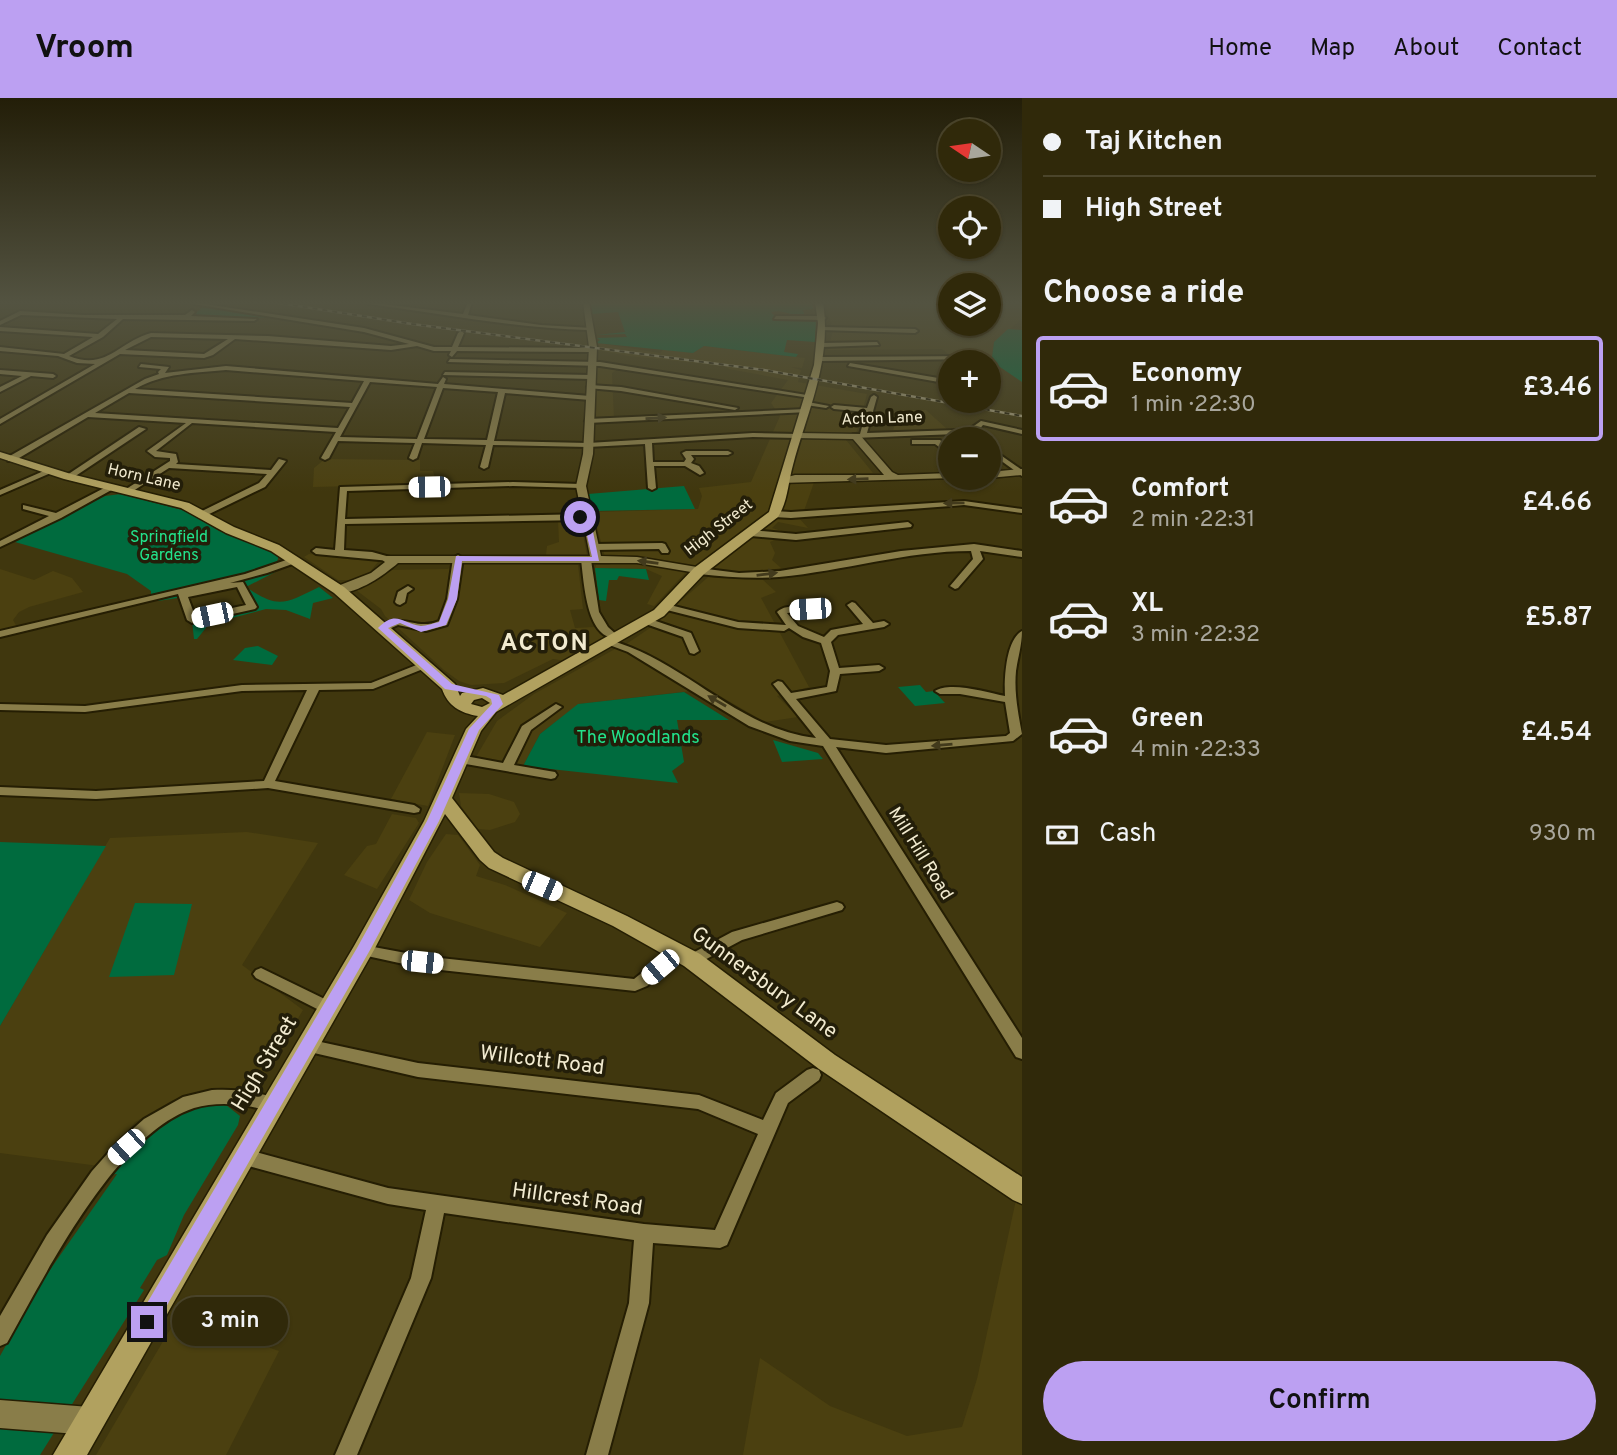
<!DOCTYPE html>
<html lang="en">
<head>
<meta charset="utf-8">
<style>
	:root { --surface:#30290a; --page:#383113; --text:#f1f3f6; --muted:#a8a69c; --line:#4b452b; --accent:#bca0f2 }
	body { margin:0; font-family:Overpass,sans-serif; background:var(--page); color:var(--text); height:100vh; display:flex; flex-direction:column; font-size:26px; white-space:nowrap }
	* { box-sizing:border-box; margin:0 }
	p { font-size:23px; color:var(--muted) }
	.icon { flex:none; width:38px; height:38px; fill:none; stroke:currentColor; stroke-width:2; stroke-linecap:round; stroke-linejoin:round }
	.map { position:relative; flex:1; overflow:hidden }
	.sheet { display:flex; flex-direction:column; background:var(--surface); width:595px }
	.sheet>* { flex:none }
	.guide { display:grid; align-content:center; height:154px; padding:0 21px; background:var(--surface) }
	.needle { width:46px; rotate:283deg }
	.controls { position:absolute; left:938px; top:21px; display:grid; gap:14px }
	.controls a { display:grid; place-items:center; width:63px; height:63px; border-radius:50%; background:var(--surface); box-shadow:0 2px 5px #0004,0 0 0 2px var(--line); font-size:35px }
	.end { position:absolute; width:32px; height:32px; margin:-16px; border:9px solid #bca0f2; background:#111; box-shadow:0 0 0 4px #111 }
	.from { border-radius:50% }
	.bubble { position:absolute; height:49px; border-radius:24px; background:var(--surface); box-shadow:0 2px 5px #0004,0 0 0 2px var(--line); font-size:23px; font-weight:600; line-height:49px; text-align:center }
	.car { position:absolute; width:21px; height:42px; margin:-21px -10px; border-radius:9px; box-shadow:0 0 5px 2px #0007; background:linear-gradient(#fff 24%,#345 0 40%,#fff 0 76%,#345 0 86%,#fff 0) }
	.guide b { display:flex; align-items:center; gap:24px; height:66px; font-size:26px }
	.guide b+b { border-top:2px solid var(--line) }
	.guide i { width:18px; height:18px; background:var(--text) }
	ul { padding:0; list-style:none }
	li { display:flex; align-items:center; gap:21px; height:105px; margin:0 14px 10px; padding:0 7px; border:4px solid transparent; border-radius:7px }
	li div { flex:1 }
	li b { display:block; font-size:26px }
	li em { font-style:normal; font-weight:600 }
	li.on { border-color:var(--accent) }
	li>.icon { width:63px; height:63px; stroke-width:1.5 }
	h2 { padding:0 21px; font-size:32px; line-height:84px }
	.pay { display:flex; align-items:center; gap:18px; height:77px; padding:0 21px; font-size:26px }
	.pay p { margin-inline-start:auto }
	.cta { display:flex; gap:14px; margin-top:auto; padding:14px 21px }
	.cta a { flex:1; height:80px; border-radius:42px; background:var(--accent); color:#111; font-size:28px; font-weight:600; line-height:80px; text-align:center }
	header { display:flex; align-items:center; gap:42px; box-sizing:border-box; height:98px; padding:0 35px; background:var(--accent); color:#111 }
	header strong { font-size:33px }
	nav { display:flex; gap:38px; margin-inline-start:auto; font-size:24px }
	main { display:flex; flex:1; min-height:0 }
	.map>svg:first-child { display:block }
	.built { fill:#4b4010 }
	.green { fill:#006b3e }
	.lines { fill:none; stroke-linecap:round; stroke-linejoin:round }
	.street-casing { stroke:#251e03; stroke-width:4 }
	.secondary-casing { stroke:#251e03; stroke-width:3 }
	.primary-casing { stroke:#251e03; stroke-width:3 }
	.street { fill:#897d49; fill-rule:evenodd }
	.secondary { fill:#897d49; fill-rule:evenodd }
	.primary { fill:#b1a15f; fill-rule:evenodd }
	.rail-casing { stroke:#a59d7c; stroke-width:2.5 }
	.rail { stroke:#231e09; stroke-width:2; stroke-dasharray:5; stroke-linecap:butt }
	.oneway { fill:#423a1c }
	.route { fill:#bca0f2 }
	.labels { text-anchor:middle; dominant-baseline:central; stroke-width:7; stroke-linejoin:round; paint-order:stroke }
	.far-street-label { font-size:16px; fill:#f2ebd0; stroke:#231e09 }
	.far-park-label { font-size:16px; fill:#22e38c; stroke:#231e09 }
	.park-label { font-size:18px; fill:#22e38c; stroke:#231e09 }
	.street-label { font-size:18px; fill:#f2ebd0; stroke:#231e09 }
	.near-street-label { font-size:21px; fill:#f2ebd0; stroke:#231e09 }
	.district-label { font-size:24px; font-weight:bold; letter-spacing:2px; fill:#f2ebd0; stroke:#231e09 }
</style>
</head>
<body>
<header>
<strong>Vroom</strong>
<nav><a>Home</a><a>Map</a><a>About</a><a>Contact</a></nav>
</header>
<main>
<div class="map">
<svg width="1022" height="1357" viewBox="0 0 1022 1357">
	<rect width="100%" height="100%" fill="#40370e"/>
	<!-- built -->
	<path class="built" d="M825 204H950V226H989V204H1022V221L994 244 992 259H952L942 251 828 252 833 232Z
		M598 245 660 255 664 251 693 255 704 248 805 260 802 270 791 269 801 272 798 284 867 296 857 333 846 342 873 375 817 376 805 410 799 420 808 430 778 424 772 430 785 434V437L770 444 775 455 772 462 781 470 760 474 763 482 776 494 761 500 809 589 777 598 798 619 765 624 708 591 579 606 540 636 523 668 476 659 497 623 534 596 615 551H619L650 530 714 474 605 459 593 414 698 411 702 398 699 390 751 384 780 318 771 305 788 282 729 271 725 268 628 258 597 252 600 250Z
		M597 268 618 271 612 275 614 321 596 320Z
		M898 312H926L947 331 893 333Z
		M325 361 420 362V373H433L437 386 313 389 314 370Z
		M558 422H580L587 457H546L547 448 559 444Z
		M309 456 355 462 373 461 378 464 369 475 352 482H338L304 459Z
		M472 464 578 467 583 511 570 512 575 530 594 529 606 540 566 563 553 561 504 585 471 587 459 583 444 572 385 518 381 511 356 492 382 480 388 472 447 471Z
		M612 465H634L686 474 654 508 647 506 662 478 646 471 595 470 596 467H609Z
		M0 471 34 482 53 473 72 480 83 494 29 509 19 514 13 522 17 529 0 532Z
		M427 634 455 637 428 708 391 701Z
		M459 695 489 696 514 704 520 716 515 724 490 732 478 731 461 708Z
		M392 716 416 720 419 725 377 791 344 777 367 748 376 746Z
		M247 734 318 745 242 867 303 912 255 992 212 995 173 1002 135 1024 99 1068 0 1055V928L110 740Z
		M446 736 458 737 480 767 476 778 505 787 567 815 540 849 430 815 409 802 427 764Z
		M1016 1102 1022 1107V1357H743L760 1260 830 1308 907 1338 962 1329 977 1281Z
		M178 1218 279 1253 226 1357H96Z"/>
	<!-- green -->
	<path class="green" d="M590 204H812L813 211 803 212 805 219C792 219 785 211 771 214L777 221H816L815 244 787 242 784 254 798 256 796 259 704 248 693 255 596 245 600 242 597 240 627 239 625 236 596 237 625 234 618 214 591 216Z
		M204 208 278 220 192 218Z
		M1008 231 1022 232V284L997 267 992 259 994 244Z
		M684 388 695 411 593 413 588 396Z
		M121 396 186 413 219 433 279 457 277 464H280L281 471 246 489C278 511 285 506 319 489L333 500 313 505 310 521 286 512 266 511 209 526 197 541H194L192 523 249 510 242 494 236 491 158 503 151 499V493L127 476 15 444 105 398Z
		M595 470 646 471 649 482 619 478 617 482H609L606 503 599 502Z
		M258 548 278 558 272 567 233 562 245 550Z
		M920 587 926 594 934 593 945 605 915 608 898 589Z
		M684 594 729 622H677L684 664 672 673 678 685 523 668 540 636 578 606Z
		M773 642 818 655 823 661 782 664Z
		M0 744 106 748 0 928Z
		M135 805 192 806 174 877 109 879Z
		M221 1003 240 1018 238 1027 184 1117 167 1157 157 1162 140 1190 144 1192 40 1357H0V1258L40 1186 117 1076 107 1077 155 1016Z"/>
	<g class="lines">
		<!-- street casing -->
		<g class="street-casing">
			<path id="street" d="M192 204 364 230 434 249H452L458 235 461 233 464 235 458 249 592 250 595 252 592 254 457 253 452 259 449 257 451 253H434L417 248 391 252 235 241 213 257 204 260 120 256 0 326V321L95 266 77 265 58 258 0 253V249L64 256 93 239 0 233V229L98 236 117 221 21 217 0 227V223L20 213 83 217H185L192 212 195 214 191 218 257 221 254 223 123 221 103 239 69 258C107 273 118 244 151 235L268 238 391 248 409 246 364 234 194 206ZM151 239 228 241 204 256 125 252Z
				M367 204 463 216 468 204H472L468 217 541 227 592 230 589 232C514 230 443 216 369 206Z
				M776 218H823L826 220 823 222 774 221Z
				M823 229 915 231 918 233 915 235 821 232Z
				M877 244 879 247 822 249 819 247 822 245Z
				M975 258 977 261 820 263 817 261 820 259Z
				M450 261 600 264 813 298 810 300 600 268 448 264Z
				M850 265 950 282V286L848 268Z
				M141 266 169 269 165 275 226 268 438 286 443 279 446 281 444 286 590 298 593 300 590 302 505 295 494 343 588 345 753 335 798 336 802 338 798 340 753 339 652 345 653 364H684L686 361 682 355 686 353H728L732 355 728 357H691L694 361 691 365 699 368 704 375 700 377 685 368H654L656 390 652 392 648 390 645 346 588 349 493 347 488 369 484 371 480 369 486 347 422 345 417 360 413 362 409 360 415 345 338 343 329 360 325 362 321 360 336 334 192 325 156 353 176 356 178 364 176 366 271 372 279 361 286 363 265 389 203 419 200 418V414L259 385 267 376 169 370 130 395 123 393 170 363V360L155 359 147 353 186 325 88 319 14 363H8V359L145 281 159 276 158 274 161 271 139 269ZM226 272 364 283 352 305 135 291C163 275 195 275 226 272ZM370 284 437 289 417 341 340 339ZM443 290 498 294 487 342 424 341ZM129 295 350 309 338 330 95 315Z
				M0 272 53 276 56 278 53 280 31 278 0 294V289L22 278 0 276Z
				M445 274 590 277 593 279 590 281 443 277Z
				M590 287 621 289 738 310 735 312 621 293 588 290 587 289Z
				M874 297 877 299 867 335 958 332 979 341H969L957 336 853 340V336H860L866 314 834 311 831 309 834 307 867 310 871 299Z
				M808 304 829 308 826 310 806 307V305Z
				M806 311 809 313 808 314 588 325 585 323 588 321Z
				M981 323 1022 332V336L983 327 977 334H971V330Z
				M139 329 146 331 71 381 64 379Z
				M912 342H940L950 351V357L935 346H912Z
				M989 349 1022 372V378L989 354Z
				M46 372 53 374 0 397V392Z
				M513 384 581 386 585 388 581 390 513 388 347 393 345 421 587 416 591 419 587 422 345 426 344 452 372 454 390 459V463L316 456 312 453 316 450 335 452 340 389Z
				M108 388 115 390 61 420 0 449V443L49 418 23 411V407L56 415Z
				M964 403 1022 411V415L964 407 791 420 774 419 770 416 774 413 791 414Z
				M908 424 912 427 911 429 796 442 751 438 747 435 751 432 796 436Z
				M662 445 665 446 669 453 668 455H662L659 451 594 452 590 449 594 446Z
				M974 446 1022 453V459L980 453 983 461 958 490 955 491 950 488 973 461 971 453C906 453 844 473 779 479 752 481 726 479 699 476L694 473 699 470 739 475 780 473 901 453Z
				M458 457 463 460 457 501 447 527 426 533 398 527 387 532H379V528C404 514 416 533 439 523L447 501 453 460Z
				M295 459 300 462 298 464 267 475 230 485 243 484 257 509 255 511 192 525 187 522 178 496 0 539V533L245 476ZM237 489 246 507 195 518 188 499Z
				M586 459 591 462 599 514 608 529 618 538 617 540C586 542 584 483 581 462Z
				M408 488 413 491 407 495 405 504 400 507 397 506 395 504 398 494Z
				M852 504 855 505 873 525 884 523 889 526 884 529 838 537 831 544 839 570 879 567 884 570 879 573 840 576 836 593 796 601 830 641 886 647 1006 638 1010 635 1005 604 960 596H940L935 593C949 583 987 594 1005 598 1004 580 1006 542 1022 533 1022 547 1018 559 1016 573 1014 594 1018 615 1022 636L1013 643 886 655 836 649 1022 940V961L1016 959 823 648 790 643 749 628 628 554 604 545 609 542C684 562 737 631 816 640L773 586 778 583 782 584 791 595 827 589 830 573 821 545 803 539 789 530 784 533 738 530 663 511 661 509 666 506 738 524 786 527 777 514C785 506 799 509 810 508L813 509V513L787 515 798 528 824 539 831 532 863 526 847 507Z
				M647 520 691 535 699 553 694 556 690 555 683 539 643 525V521Z
				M424 564 428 565 429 567 428 569 373 591 319 592 275 683 414 707 420 711 419 714 414 715 268 690 96 701 0 697V689L96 693 264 683 307 592 242 593 85 614 0 612V606L85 608 242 587 371 585Z
				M556 606 562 609 531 632 514 667 555 674 557 677 555 680 551 681 460 665 454 661 460 657 503 665 522 628Z
				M837 804 842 806 844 809 842 812 742 842 697 866 692 868 687 866 685 862 687 858 732 834Z
				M363 847 422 858 634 881 673 850 678 849 683 850 685 854 647 888 635 893 422 870 358 856 356 852 358 848Z
				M261 870 335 906 337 910 335 914 329 916 323 914 256 880 253 876 256 872Z
				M307 941 418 965 699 997 763 1022 776 995 807 972 813 970 819 972 821 977 819 982 788 1005 727 1147 720 1150 653 1145 649 1205 608 1357H586L629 1205 634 1142 444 1115 431 1180 357 1357H335L411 1180 426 1112 388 1106 241 1066 235 1064 232 1058 235 1052 241 1050 388 1090 644 1126 715 1132 758 1036 698 1011 418 979 301 952 299 947 301 942Z
				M212 992C235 991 257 993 278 1001L281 1006 278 1011C268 1015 257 1009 247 1008 230 1005 211 1005 194 1010 115 1036 46 1176 7 1245L0 1248V1218L47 1137 92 1073 117 1045 144 1021 183 999Z"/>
		</g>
		<!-- secondary casing -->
		<g class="secondary-casing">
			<path id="secondary" d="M583 204H589L597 249 593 356 586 388 601 458 637 459 703 470V476L637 465H398C383 478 356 497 335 495V489L371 475 385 464 381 461 387 458H590L576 388 583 356 589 249Z
				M798 335 859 336 892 374 898 377 950 375V380H954L780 385V381L795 377H884L853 341 795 340 793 338Z
				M1022 371V377L989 380H988L989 374Z
				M0 1302 90 1309 100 1313 104 1323 100 1333 90 1337 0 1330Z"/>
		</g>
		<!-- primary casing -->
		<g class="primary-casing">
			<path id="primary" d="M815 204H823C832 263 808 312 793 367 788 385 788 403 778 419L704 476 664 518 496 614 481 633 452 700 494 754 503 760 627 818 700 856 835 957 1022 1079V1106L1013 1102 819 971 684 868 613 828 489 770 480 762 445 716 374 852 87 1357H53L354 848 424 723 466 631 478 618C460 615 448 608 442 591L334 495 271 453 226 435 181 410 64 381 0 360V354L71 376 189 405 234 429 279 447 344 489 455 586 460 598 462 595 483 590 503 597 654 512 694 470 769 414 814 267 818 225ZM482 600 490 605 482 609 471 606 474 602Z"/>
		</g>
		<!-- street -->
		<use href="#street" class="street"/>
		<!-- secondary -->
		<use href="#secondary" class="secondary"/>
		<!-- primary -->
		<use href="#primary" class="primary"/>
		<!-- rail casing -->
		<g class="rail-casing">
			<path id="rail" d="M273 204 412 226 764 272 1022 318"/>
		</g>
		<!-- rail -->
		<use href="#rail" class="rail"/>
	</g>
	<!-- one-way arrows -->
	<defs><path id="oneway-solid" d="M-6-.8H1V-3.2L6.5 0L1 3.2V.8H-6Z" transform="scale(1.75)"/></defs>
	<g class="oneway">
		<use href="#oneway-solid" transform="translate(656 320) rotate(-4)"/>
		<use href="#oneway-solid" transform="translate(858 381) rotate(178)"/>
		<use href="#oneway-solid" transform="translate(954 405) rotate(179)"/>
		<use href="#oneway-solid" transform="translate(648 464) rotate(-172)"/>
		<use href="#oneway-solid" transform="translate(767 476) rotate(-7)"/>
		<use href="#oneway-solid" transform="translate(717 603) rotate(-150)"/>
		<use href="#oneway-solid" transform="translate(942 647) rotate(175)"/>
	</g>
	<!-- sky -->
	<linearGradient id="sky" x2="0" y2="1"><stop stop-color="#231e08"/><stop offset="0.52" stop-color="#535341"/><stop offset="1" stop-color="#535341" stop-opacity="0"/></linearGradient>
	<rect width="1022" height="394" fill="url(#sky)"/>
	<!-- route -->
	<path class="route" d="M580 416 590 419 599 463H462L457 501 446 527 421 534 400 525 388 530 452 586 499 597 503 606 479 632 439 723 370 852 154 1230 147 1233 140 1230 138 1224 140 1217 357 850 427 723 469 631 492 606 491 601 486 598 445 591 378 530C397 511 402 526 421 528 426 528 434 525 439 524L448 501 456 458 592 459 583 421 576 419Z"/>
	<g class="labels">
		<!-- far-street labels -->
		<g class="far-street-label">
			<text transform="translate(882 321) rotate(-2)">Acton Lane</text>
			<text transform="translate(144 380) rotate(13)">Horn Lane</text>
			<text transform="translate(719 430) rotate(-38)">High Street</text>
		</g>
		<!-- far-park labels -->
		<g class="far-park-label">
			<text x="169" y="440">Springfield<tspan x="169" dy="18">Gardens</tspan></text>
		</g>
		<!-- park labels -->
		<g class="park-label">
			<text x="638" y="640">The Woodlands</text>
		</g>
		<!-- street labels -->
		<g class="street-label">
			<text transform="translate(920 756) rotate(58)">Mill Hill Road</text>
		</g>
		<!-- near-street labels -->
		<g class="near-street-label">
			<text transform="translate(764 885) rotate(36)">Gunnersbury Lane</text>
			<text transform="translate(542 963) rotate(7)">Willcott Road</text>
			<text transform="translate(265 966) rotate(-59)">High Street</text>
			<text transform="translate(577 1102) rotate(8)">Hillcrest Road</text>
		</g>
		<!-- district labels -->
		<g class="district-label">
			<text x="545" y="546">ACTON</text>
		</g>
	</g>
</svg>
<div class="controls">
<a><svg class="needle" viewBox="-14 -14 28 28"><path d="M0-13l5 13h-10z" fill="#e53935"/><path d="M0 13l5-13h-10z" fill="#a8a69c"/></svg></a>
<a><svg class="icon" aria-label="locate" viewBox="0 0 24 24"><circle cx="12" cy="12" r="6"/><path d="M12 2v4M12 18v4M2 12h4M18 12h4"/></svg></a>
<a><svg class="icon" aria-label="layers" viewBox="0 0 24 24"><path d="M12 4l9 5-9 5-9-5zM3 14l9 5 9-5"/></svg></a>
<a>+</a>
<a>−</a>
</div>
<i class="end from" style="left:580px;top:419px"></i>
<i class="end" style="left:147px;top:1224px"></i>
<div class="bubble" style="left:172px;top:1199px;width:116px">3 min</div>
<i class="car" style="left:429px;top:389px;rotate:269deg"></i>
<i class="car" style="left:810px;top:511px;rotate:266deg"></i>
<i class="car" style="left:212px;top:517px;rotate:258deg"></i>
<i class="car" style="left:542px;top:788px;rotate:113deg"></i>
<i class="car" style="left:422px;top:864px;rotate:96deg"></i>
<i class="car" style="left:660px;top:869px;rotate:230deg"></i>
<i class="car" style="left:126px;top:1049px;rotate:228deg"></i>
</div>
<section class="sheet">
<div class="guide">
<b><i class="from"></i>Taj Kitchen</b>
<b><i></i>High Street</b>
</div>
<h2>Choose a ride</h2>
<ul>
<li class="on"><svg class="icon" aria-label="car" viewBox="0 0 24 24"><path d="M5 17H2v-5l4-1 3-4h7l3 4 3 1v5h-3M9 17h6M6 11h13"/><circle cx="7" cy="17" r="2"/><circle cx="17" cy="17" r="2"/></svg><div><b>Economy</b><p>1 min · 22:30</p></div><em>£3.46</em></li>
<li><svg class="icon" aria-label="car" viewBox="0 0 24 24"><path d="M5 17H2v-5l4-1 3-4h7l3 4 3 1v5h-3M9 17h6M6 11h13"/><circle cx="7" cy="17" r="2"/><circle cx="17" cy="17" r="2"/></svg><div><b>Comfort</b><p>2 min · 22:31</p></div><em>£4.66</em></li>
<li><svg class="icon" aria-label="car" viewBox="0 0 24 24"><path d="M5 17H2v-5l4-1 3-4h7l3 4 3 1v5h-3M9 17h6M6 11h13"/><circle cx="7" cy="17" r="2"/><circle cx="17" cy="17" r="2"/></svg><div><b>XL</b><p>3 min · 22:32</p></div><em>£5.87</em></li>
<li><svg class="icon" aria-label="car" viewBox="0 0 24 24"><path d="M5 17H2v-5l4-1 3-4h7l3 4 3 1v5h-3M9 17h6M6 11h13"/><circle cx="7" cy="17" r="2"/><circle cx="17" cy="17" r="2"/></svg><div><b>Green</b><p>4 min · 22:33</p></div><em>£4.54</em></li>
</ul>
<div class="pay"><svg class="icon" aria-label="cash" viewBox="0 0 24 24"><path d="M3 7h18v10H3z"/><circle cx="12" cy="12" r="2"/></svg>Cash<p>930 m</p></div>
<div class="cta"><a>Confirm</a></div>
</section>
</main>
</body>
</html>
